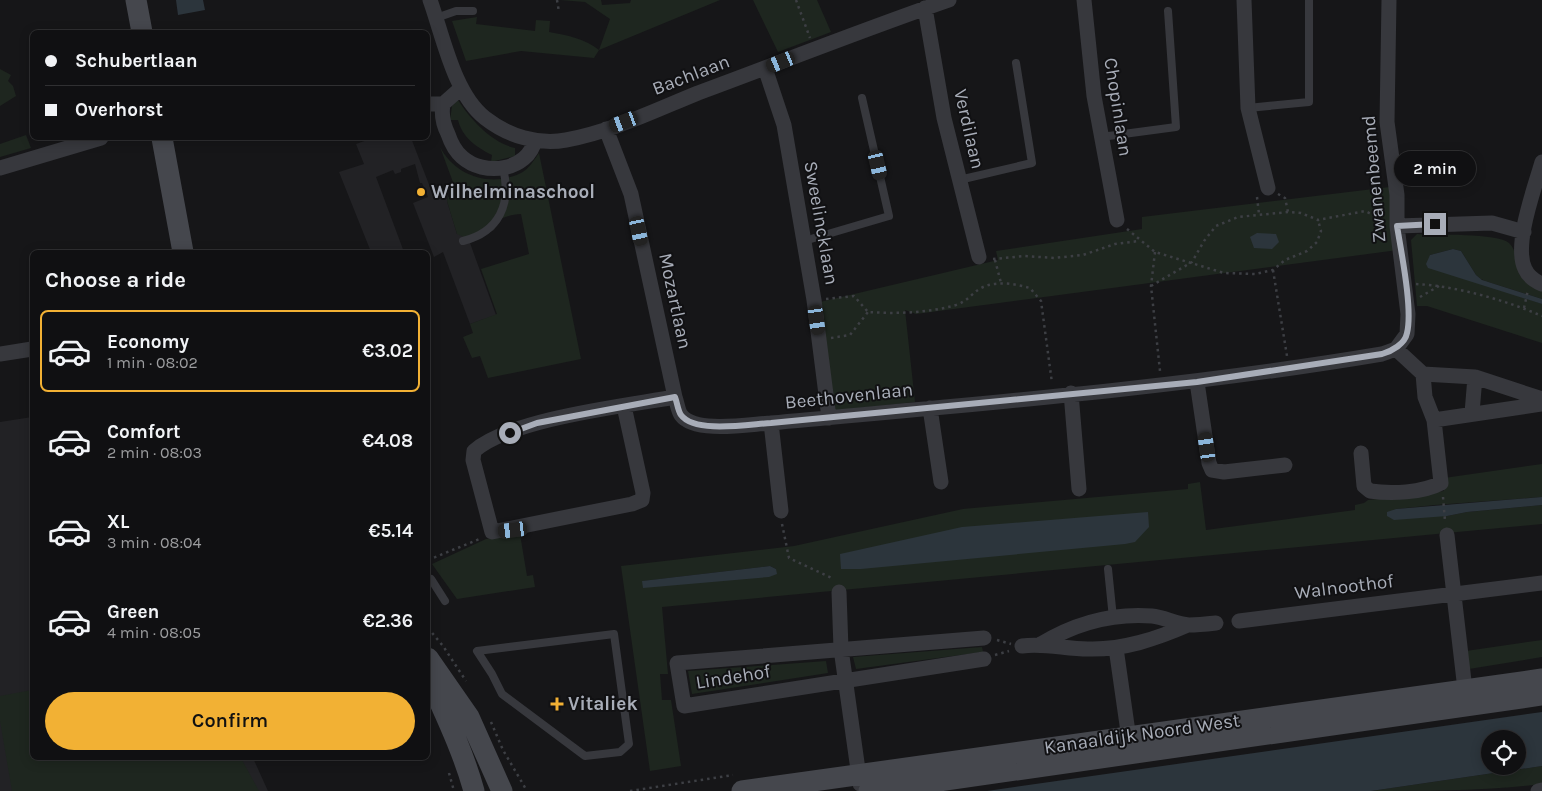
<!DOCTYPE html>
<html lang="en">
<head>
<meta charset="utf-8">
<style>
	:root { --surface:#101012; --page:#1e1e20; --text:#f1f3f6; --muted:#9c9d9f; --line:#303032; --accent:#f2b134 }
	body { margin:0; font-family:Karla,sans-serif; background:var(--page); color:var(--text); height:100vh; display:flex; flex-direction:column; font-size:19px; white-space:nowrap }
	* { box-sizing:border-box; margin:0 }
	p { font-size:16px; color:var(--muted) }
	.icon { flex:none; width:28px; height:28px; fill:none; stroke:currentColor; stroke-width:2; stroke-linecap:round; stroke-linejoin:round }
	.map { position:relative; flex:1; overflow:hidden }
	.details { position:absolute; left:30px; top:250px; width:400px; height:510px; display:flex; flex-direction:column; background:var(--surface); border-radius:8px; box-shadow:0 2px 12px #0003,0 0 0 1px var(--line) }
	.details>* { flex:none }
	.hud { position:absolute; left:30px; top:30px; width:400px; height:110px; border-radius:8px; box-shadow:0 2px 12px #0003,0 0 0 1px var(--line); display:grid; align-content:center; height:110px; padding:0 15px; background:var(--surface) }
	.controls { position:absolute; left:1481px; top:730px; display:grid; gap:10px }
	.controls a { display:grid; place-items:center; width:45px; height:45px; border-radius:50%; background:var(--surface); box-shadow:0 2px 12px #0003,0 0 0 1px var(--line); font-size:25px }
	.end { position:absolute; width:22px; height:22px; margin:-11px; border:6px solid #a8adb8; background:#111; box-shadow:0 0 0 2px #111 }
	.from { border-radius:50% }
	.bubble { position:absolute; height:35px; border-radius:18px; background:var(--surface); box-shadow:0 2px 12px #0003,0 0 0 1px var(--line); font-size:16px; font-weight:600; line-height:35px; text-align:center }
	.car { position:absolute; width:15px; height:30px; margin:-15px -8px; border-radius:6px; box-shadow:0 0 4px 1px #0007; background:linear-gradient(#222 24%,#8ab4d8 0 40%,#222 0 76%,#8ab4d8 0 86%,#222 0) }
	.hud b { display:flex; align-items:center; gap:18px; height:48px; font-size:19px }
	.hud b+b { border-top:1px solid var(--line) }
	.hud i { width:12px; height:12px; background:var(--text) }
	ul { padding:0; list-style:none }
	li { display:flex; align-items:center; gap:15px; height:82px; margin:0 10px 8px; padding:0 5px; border:2px solid transparent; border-radius:8px }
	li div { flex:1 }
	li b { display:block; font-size:19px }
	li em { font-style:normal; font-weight:600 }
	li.active { border-color:var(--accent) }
	li>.icon { width:45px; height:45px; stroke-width:1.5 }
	h2 { padding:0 15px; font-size:22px; line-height:60px }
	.action { display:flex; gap:10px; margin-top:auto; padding:10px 15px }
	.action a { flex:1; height:58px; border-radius:30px; background:var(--accent); color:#111; font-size:20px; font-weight:600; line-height:58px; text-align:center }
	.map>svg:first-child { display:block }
	.built { fill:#222225 }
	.green { fill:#1e261f; fill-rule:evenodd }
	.water { fill:#2c353c; fill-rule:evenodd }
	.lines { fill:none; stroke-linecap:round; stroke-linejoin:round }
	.path { stroke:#3d3f44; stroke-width:2.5; stroke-dasharray:2.5 4; stroke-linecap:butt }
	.service { stroke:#37383d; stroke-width:8 }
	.minor { stroke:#37383d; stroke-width:15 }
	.secondary { stroke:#45474d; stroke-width:21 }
	.route { stroke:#a8adb8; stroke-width:6 }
	.poi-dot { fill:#f2b134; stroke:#111113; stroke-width:2 }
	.labels { text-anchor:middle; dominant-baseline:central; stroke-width:4; stroke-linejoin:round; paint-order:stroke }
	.street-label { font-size:19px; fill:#a8adb8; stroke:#111113 }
	.poi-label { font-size:19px; font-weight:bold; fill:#a8adb8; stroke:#111113; text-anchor:start }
</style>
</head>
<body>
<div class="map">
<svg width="1542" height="791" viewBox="0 0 1542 791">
	<rect width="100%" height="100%" fill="#161618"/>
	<!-- built -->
	<path class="built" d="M373 138H411L435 200 448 195 447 201 457 234 501 217 494 230 470 243 496 315 470 324 443 252 434 257 413 203 428 197 422 183H420L415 164 401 169V172L395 174 393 170 376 177 404 252H371L339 172 364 164 356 144Z
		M32 417V758H253L268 791H0V422Z"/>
	<!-- green -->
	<path class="green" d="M560 0H601L602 5 630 3 631 0H720L599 50 594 58 521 51 466 61 452 21 477 17 476 24 535 31 536 20 550 21 549 32C566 35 586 39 599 50L610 19 585 2Z
		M753 0H817L831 32 778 52Z
		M0 69 11 75 8 81 13 86 16 96 0 106Z
		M458 100C470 119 492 143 515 148V156L491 162 492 155C476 147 462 137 458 120H450L452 106Z
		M26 135 31 148 0 157V144Z
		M440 147C455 176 491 188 521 173 529 169 534 160 539 153L581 359 488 378 480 356 472 358 463 337 473 333 470 324 497 314 481 269 529 254 521 214C497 215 487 230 466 238L457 234 447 201 448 197 457 193Z
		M1390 187 1398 250 916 314 905 310 915 402 831 411 816 303 998 260 996 251 1142 229V217Z
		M1417 234C1434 235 1498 233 1509 243 1524 258 1506 279 1542 289V299L1482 280 1476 275 1461 251 1453 249 1430 255 1513 294 1542 304V343L1427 306H1417L1411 240Z
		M1542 464V497L1435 505 1396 509 1387 513V516H1447L1467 512 1542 505V524L662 607 668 674H660L662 700H671L681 766 650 771 621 566 794 546 963 509 1188 489V484L1200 482 1206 530 1355 510V505L1364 503 1368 500 1444 491V478ZM770 566 776 569 643 582V581Z
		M520 534 527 576 533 575 535 587 457 599 432 564 486 539Z
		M1542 640V657L1469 669 1466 651Z
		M982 647 983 652 856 669 853 657Z
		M826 661 828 673 692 694 688 671Z
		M32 690V758H241L259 791H12L0 721V696Z
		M1542 766V784C1487 791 1427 791 1371 791Z"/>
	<!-- water -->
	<path class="water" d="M176 0H203L205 10 178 15Z
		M1257 233 1276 234 1279 242 1272 249 1254 248 1250 237Z
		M1453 249 1461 251 1476 275 1482 280 1542 299V304L1428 268 1426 264 1430 255Z
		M1542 497V505L1467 512 1447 516 1394 520 1387 516V512L1396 509Z
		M1148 512 1149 527 1135 542 1125 544 861 569H841L840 554 962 527Z
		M770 566 776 569 777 574 769 577 643 588 642 581Z
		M1542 712V766L1371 791H987ZM1490 739H1518V766H1490Z"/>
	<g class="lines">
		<!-- path -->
		<path class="path" d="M557 0 559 12
			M796 0 810 38
			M1278 194 1285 198 1288 212
			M1257 197 1259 214
			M1127 229 1155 252 1224 273 1255 274 1273 270 1285 260 1307 251 1317 242 1321 231 1318 220
			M1155 252 1151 286 1160 371
			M993 259 1025 256 1054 258 1083 255 1115 244 1139 241
			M995 260 1001 283
			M1273 270 1287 356
			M1416 284C1456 286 1505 300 1542 316
			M1151 286 1192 262 1204 241 1216 226 1238 217 1288 212 1301 213 1318 220 1365 211 1384 220
			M1420 297 1439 286
			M826 299 854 296 868 312C897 314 928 313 956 305 968 301 972 293 981 288 997 280 1015 284 1030 288L1041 301 1052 383
			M1524 308 1528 290
			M831 338 850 335 868 312
			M1443 497 1445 521
			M782 524 789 558 834 579
			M428 560 482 538
			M428 628 443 646 466 681
			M997 640 1011 644
			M995 655 1009 651
			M491 722 503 750 527 791
			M449 773 454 791
			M630 791 733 775"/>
		<!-- service -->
		<path class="service" d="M436 18 456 11H473
			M1248 108 1309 102V0
			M1101 137 1176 127 1168 11
			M959 180 1032 163 1016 63
			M463 241C499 232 512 204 503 168
			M804 241 889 216 862 98
			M1108 569 1113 618
			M428 581 431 579 445 601
			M614 634 629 744 620 752 585 756 502 694 492 674 477 651Z"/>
		<!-- minor -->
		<path class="minor" d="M430 0C443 36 454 94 485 118 508 136 538 145 566 140 611 132 656 110 698 93 782 62 865 29 949 0
			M1084 0 1094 96 1117 220
			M1244 0 1248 108 1268 188
			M1389 0 1387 122 1397 195V226L1408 314 1407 334 1396 349
			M925 8 944 118 979 257
			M765 68 784 125 814 300 829 418
			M461 88 443 104C441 115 443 124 448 134 451 143 455 151 462 157 484 177 528 171 535 140
			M428 104H443
			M606 129 631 194 675 397C677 402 678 411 681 415 695 434 750 424 771 423 975 404 1180 388 1382 354L1396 349 1423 374 1475 377 1542 399
			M1542 162C1535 187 1513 245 1525 269 1528 276 1535 281 1542 284
			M0 168 101 138
			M1397 226 1492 223 1524 232
			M0 354 32 349
			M1197 382 1209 463 1212 470 1224 472 1285 465
			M1071 393 1079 489
			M624 406 643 493 642 500 632 504 492 532 473 460 474 451C510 419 625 406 675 397
			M930 408 941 482
			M1472 413 1475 377
			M1434 420 1542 404
			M771 423 781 511
			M1361 453 1364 486 1370 491C1391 494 1422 493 1441 483L1434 420 1425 397 1423 374
			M1447 535 1466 698
			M839 592 841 649 860 784
			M1239 621 1542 583
			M984 638 677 663 684 706 984 659
			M1041 644C1074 624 1112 613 1152 616 1164 617 1176 624 1189 625 1198 625 1207 624 1216 623
			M1022 646C1045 643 1065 649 1088 649 1123 650 1156 639 1188 625
			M1116 648 1130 746
			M1538 791 1542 790"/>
		<!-- secondary -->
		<path class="secondary" d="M136 0 142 32
			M162 138 183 252
			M428 658 469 717 502 791
			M428 676C445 714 463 751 474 791
			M742 791 1542 679
			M869 791 1542 695"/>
	</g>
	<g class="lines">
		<!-- route -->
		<path class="route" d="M510 433 537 423 675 397C677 402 678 411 681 415 695 434 750 424 771 423L1197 382 1382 354C1392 351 1405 344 1407 333 1413 309 1401 251 1397 226L1435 224"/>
	</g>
	<!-- markers -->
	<g class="poi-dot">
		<circle cx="421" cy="192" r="5"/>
		<path d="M554.5 696.5h5v5h5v5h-5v5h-5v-5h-5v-5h5z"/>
	</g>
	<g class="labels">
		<!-- street labels -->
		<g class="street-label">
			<text transform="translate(691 75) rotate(-21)">Bachlaan</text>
			<text transform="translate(1118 107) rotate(81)">Chopinlaan</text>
			<text transform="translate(969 129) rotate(77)">Verdilaan</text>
			<text transform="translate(1374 179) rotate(-95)">Zwanenbeemd</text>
			<text transform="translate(821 223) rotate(80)">Sweelincklaan</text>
			<text transform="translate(675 301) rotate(78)">Mozartlaan</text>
			<text transform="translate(849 396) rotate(-6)">Beethovenlaan</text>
			<text transform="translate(1344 587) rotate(-7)">Walnoothof</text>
			<text transform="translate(733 677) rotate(-9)">Lindehof</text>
			<text transform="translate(1142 734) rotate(-8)">Kanaaldijk Noord West</text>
		</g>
		<!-- poi labels -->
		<g class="poi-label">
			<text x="431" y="192">Wilhelminaschool</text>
			<text x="568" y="704">Vitaliek</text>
		</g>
	</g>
</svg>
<div class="controls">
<a><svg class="icon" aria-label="locate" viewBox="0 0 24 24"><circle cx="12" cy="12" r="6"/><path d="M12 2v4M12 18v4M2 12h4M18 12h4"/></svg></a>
</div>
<i class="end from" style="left:510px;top:433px"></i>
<i class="end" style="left:1435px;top:224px"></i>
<div class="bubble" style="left:1394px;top:151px;width:82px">2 min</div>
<i class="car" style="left:781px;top:62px;rotate:248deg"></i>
<i class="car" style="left:624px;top:122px;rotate:249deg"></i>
<i class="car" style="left:878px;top:165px;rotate:167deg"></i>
<i class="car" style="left:639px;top:231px;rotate:168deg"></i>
<i class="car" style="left:817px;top:320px;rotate:172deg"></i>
<i class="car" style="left:1207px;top:447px;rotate:352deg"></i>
<i class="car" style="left:513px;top:530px;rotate:263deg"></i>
<div class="hud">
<b><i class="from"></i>Schubertlaan</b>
<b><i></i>Overhorst</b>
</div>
<section class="details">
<h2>Choose a ride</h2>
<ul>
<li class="active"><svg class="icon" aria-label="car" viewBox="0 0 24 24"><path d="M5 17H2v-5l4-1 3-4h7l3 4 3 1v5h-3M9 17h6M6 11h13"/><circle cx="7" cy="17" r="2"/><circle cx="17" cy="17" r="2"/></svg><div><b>Economy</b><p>1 min · 08:02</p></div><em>€3.02</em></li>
<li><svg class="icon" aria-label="car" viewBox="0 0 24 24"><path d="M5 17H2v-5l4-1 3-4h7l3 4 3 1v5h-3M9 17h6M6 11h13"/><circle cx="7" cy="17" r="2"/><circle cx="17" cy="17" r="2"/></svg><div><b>Comfort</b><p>2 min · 08:03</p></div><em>€4.08</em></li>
<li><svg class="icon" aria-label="car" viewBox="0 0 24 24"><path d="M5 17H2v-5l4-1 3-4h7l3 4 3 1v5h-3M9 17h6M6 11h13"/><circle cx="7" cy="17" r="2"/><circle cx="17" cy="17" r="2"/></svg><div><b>XL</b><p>3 min · 08:04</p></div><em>€5.14</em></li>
<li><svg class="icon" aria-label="car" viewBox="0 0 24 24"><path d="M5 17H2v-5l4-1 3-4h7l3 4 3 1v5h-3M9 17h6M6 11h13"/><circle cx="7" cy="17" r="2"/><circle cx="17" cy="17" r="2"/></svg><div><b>Green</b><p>4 min · 08:05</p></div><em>€2.36</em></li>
</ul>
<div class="action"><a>Confirm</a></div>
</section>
</div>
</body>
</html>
